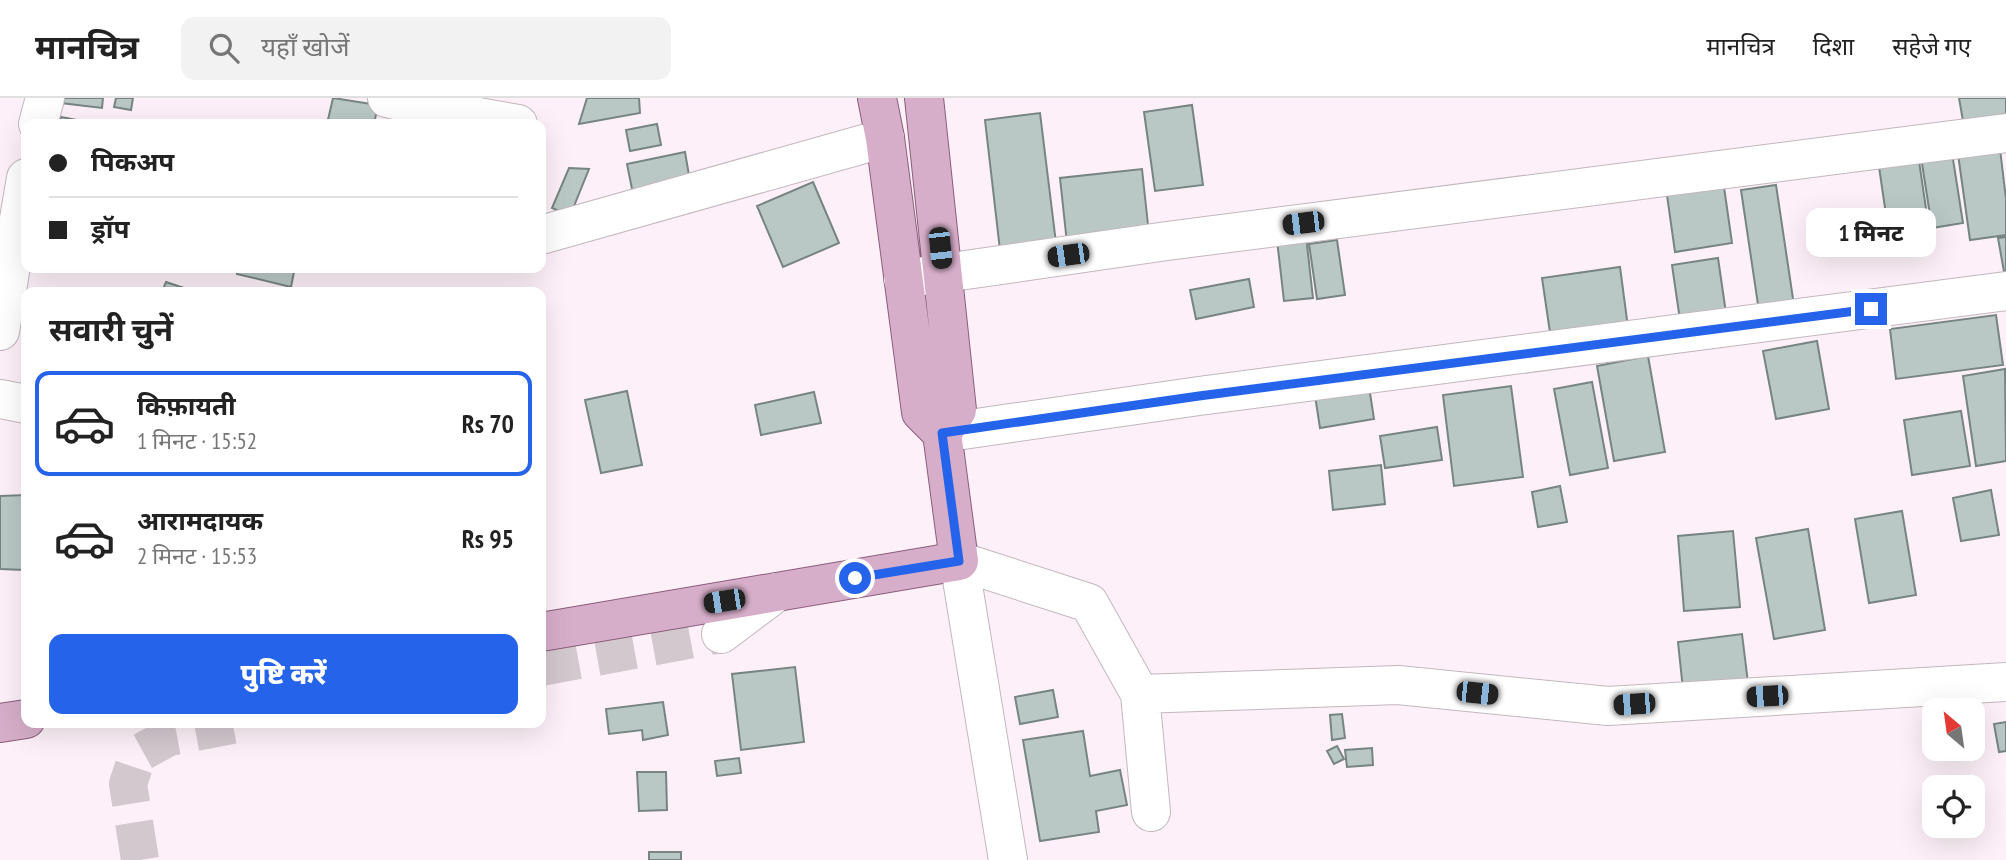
<!DOCTYPE html>
<html lang="hi">
<head>
<meta charset="utf-8">
<style>
	:root { --surface:#fff; --page:#f2f2f2; --text:#222; --muted:#767676; --line:#e0e0e0; --accent:#2563eb }
	body { margin:0; font-family:"PT Sans Narrow","Noto Sans Devanagari",sans-serif; background:var(--page); color:var(--text); height:100vh; display:flex; flex-direction:column; font-size:26px; white-space:nowrap }
	* { box-sizing:border-box; margin:0 }
	p { font-size:23px; color:var(--muted) }
	.icon { flex:none; width:38px; height:38px; fill:none; stroke:currentColor; stroke-width:2; stroke-linecap:round; stroke-linejoin:round }
	.map { position:relative; flex:1; overflow:hidden }
	.drawer { position:absolute; left:21px; top:189px; width:525px; height:441px; display:flex; flex-direction:column; background:var(--surface); border-radius:14px; box-shadow:0 7px 28px #0002 }
	.drawer>* { flex:none }
	.hud { position:absolute; left:21px; top:21px; width:525px; height:154px; border-radius:14px; box-shadow:0 7px 28px #0002; display:grid; align-content:center; height:154px; padding:0 28px; background:var(--surface) }
	.needle { width:46px; rotate:331deg }
	.tools { position:absolute; left:1922px; top:600px; display:grid; gap:14px }
	.tools a { display:grid; place-items:center; width:63px; height:63px; border-radius:14px; background:var(--surface); box-shadow:0 7px 28px #0002; font-size:35px }
	.end { position:absolute; width:32px; height:32px; margin:-16px; border:9px solid #2563eb; background:#fff; box-shadow:0 0 0 4px #fff }
	.from { border-radius:50% }
	.bubble { position:absolute; height:49px; border-radius:14px; background:var(--surface); box-shadow:0 7px 28px #0002; font-size:23px; font-weight:800; line-height:49px; text-align:center }
	.car { position:absolute; width:21px; height:42px; margin:-21px -10px; border-radius:9px; box-shadow:0 0 5px 2px #0007; background:linear-gradient(#222 24%,#8ab4d8 0 40%,#222 0 76%,#8ab4d8 0 86%,#222 0) }
	.hud b { display:flex; align-items:center; gap:24px; height:66px; font-size:26px }
	.hud b+b { border-top:2px solid var(--line) }
	.hud i { width:18px; height:18px; background:var(--text) }
	ul { padding:0; list-style:none }
	li { display:flex; align-items:center; gap:21px; height:105px; margin:0 14px 10px; padding:0 14px; border:4px solid transparent; border-radius:14px }
	li div { flex:1 }
	li b { display:block; font-size:26px }
	li em { font-style:normal; font-weight:800 }
	li.active { border-color:var(--accent) }
	li>.icon { width:63px; height:63px; stroke-width:1.5 }
	h2 { padding:0 28px; font-size:32px; line-height:84px }
	.button { display:flex; gap:14px; margin-top:auto; padding:14px 28px }
	.button a { flex:1; height:80px; border-radius:14px; background:var(--accent); color:#fff; font-size:28px; font-weight:800; line-height:80px; text-align:center }
	header { display:flex; align-items:center; gap:42px; box-sizing:border-box; height:98px; padding:0 35px; background:var(--surface); border-bottom:2px solid var(--line) }
	header strong { font-size:33px }
	nav { display:flex; gap:38px; margin-inline-start:auto; font-size:24px }
	.search { width:490px; height:63px; background:var(--page); display:flex; align-items:center; gap:18px; box-sizing:border-box; padding:0 24px; border-radius:14px; color:var(--muted); font-size:26px }
	.map>svg:first-child { display:block }
	.building { fill:#bac8c5; stroke:#778582; stroke-width:2 }
	.lines { fill:none; stroke-linecap:round; stroke-linejoin:round }
	.minor-tunnel { stroke:#d4c8cf; stroke-width:38; stroke-dasharray:38 19; stroke-linecap:butt }
	.minor-casing { stroke:#c3b7be; stroke-width:40 }
	.major-casing { stroke:#8b5d7b; stroke-width:40 }
	.minor { stroke:#fff; stroke-width:38 }
	.major { stroke:#d7aec9; stroke-width:38 }
	.route { stroke:#2563eb; stroke-width:9 }
</style>
</head>
<body>
<header>
<strong>मानचित्र</strong>
<div class="search"><svg class="icon" aria-label="search" viewBox="0 0 24 24"><circle cx="10" cy="10" r="6"/><path d="M15 15l6 6"/></svg>यहाँ खोजें</div>
<nav><a>मानचित्र</a><a>दिशा</a><a>सहेजे गए</a></nav>
</header>
<div class="map">
<svg width="2006" height="762" viewBox="0 0 2006 762">
	<rect width="100%" height="100%" fill="#fdf0f8"/>
	<!-- building -->
	<path class="building" d="M61 0H103L102 10 61 5Z
		M116 0H133L131 12 114 9Z
		M333 0 378 7 374 26H327Z
		M587 0H639L640 15 579 26Z
		M1959 0H2006V16L1963 23Z
		M1192 7 1203 87 1155 93 1144 14Z
		M1040 15 1056 145 1000 152 985 22Z
		M61 19 98 26H59Z
		M657 26 661 47 630 53 626 32Z
		M2000 51 2006 101V137L1970 142 1958 56Z
		M685 54 691 89 634 101 627 66Z
		M1952 55 1963 125 1932 130 1921 59Z
		M1918 56 1929 131 1889 137 1878 62Z
		M569 70 589 71 570 118 552 110Z
		M1142 71 1149 136 1067 145 1060 80Z
		M1723 82 1732 145 1675 154 1666 90Z
		M813 84 839 145 783 169 757 108Z
		M1776 87 1795 214 1760 220 1741 92Z
		M1306 138 1313 200 1284 203 1277 142Z
		M2006 139V185L1998 140Z
		M1337 142 1345 197 1317 201 1309 146Z
		M1718 160 1727 222 1681 229 1672 167Z
		M1620 169 1629 237 1552 248 1542 180Z
		M238 170H286L294 174 291 189 237 176Z
		M1249 181 1254 209 1196 221 1190 192Z
		M166 184 196 194H162Z
		M1996 217 2003 267 1896 281 1890 231Z
		M1817 243 1829 311 1776 321 1763 253Z
		M1648 258 1665 354 1614 363 1597 268Z
		M2005 271 2006 363 1976 368 1963 278Z
		M1368 282 1374 321 1320 330 1314 291Z
		M1592 284 1608 370 1570 377 1554 291Z
		M1511 288 1523 379 1454 388 1443 297Z
		M627 293 642 367 601 375 585 302Z
		M814 294 821 325 761 337 755 307Z
		M1961 313 1970 368 1912 377 1904 322Z
		M1437 329 1442 362 1385 370 1380 338Z
		M1381 367 1385 406 1333 412 1329 373Z
		M1560 388 1567 424 1538 429 1532 394Z
		M1991 392 1999 437 1961 443 1953 400Z
		M26 397 24 472 0 471V398Z
		M1902 413 1916 497 1869 505 1855 421Z
		M1808 431 1825 532 1774 541 1756 440Z
		M1733 433 1740 509 1684 513 1678 438Z
		M1742 536 1749 593 1684 601 1678 544Z
		M795 569 804 644 741 652 732 576Z
		M1053 592 1058 619 1020 626 1015 599Z
		M663 604 668 637 643 642 642 632 609 636 606 611Z
		M1342 616 1345 640 1332 642 1330 617Z
		M2006 624V653L1999 654 1994 626Z
		M1083 633 1090 678 1120 672 1127 707 1096 713 1099 734 1040 743 1023 642Z
		M1337 648 1344 661 1334 666 1327 653Z
		M1372 650 1373 667 1347 669 1345 652Z
		M739 660 741 675 717 678 715 663Z
		M637 674H666L667 712 639 713Z
		M649 754H681V762H649Z"/>
	<g class="lines">
		<!-- minor-tunnel -->
		<path class="minor-tunnel" d="M541 569 721 536
			M140 762 128 686 138 656 169 639 243 625"/>
		<!-- minor casing -->
		<g class="minor-casing">
			<path id="minor" d="M387 0 433 11 518 26
				M38 26 45 0
				M541 137 885 40
				M903 181 1167 143 2006 35
				M0 233 26 80
				M0 301 26 306
				M942 335 1199 298 2006 193
				M721 536 777 494
				M1140 596 1398 587 1608 608 2006 584
				M1008 762 959 463 1089 505 1140 596 1151 714"/>
		</g>
		<!-- major casing -->
		<g class="major-casing">
			<path id="major" d="M924 0 957 312 942 335
				M541 534 959 463 942 335 921 314 885 40 877 0
				M0 625 26 621"/>
		</g>
		<!-- minor -->
		<use href="#minor" class="minor"/>
		<!-- major -->
		<use href="#major" class="major"/>
	</g>
	<g class="lines">
		<!-- route -->
		<path class="route" d="M855 480 959 463 942 335 1199 298 1871 211"/>
	</g>
</svg>
<div class="tools">
<a><svg class="needle" viewBox="-14 -14 28 28"><path d="M0-13l5 13h-10z" fill="#e53935"/><path d="M0 13l5-13h-10z" fill="#767676"/></svg></a>
<a><svg class="icon" aria-label="locate" viewBox="0 0 24 24"><circle cx="12" cy="12" r="6"/><path d="M12 2v4M12 18v4M2 12h4M18 12h4"/></svg></a>
</div>
<i class="end from" style="left:855px;top:480px"></i>
<i class="end" style="left:1871px;top:211px"></i>
<div class="bubble" style="left:1806px;top:110px;width:130px">1 मिनट</div>
<i class="car" style="left:1303px;top:125px;rotate:263deg"></i>
<i class="car" style="left:940px;top:150px;rotate:174deg"></i>
<i class="car" style="left:1068px;top:157px;rotate:262deg"></i>
<i class="car" style="left:724px;top:503px;rotate:261deg"></i>
<i class="car" style="left:1477px;top:595px;rotate:96deg"></i>
<i class="car" style="left:1767px;top:598px;rotate:267deg"></i>
<i class="car" style="left:1634px;top:606px;rotate:266deg"></i>
<div class="hud">
<b><i class="from"></i>पिकअप</b>
<b><i></i>ड्रॉप</b>
</div>
<section class="drawer">
<h2>सवारी चुनें</h2>
<ul>
<li class="active"><svg class="icon" aria-label="car" viewBox="0 0 24 24"><path d="M5 17H2v-5l4-1 3-4h7l3 4 3 1v5h-3M9 17h6M6 11h13"/><circle cx="7" cy="17" r="2"/><circle cx="17" cy="17" r="2"/></svg><div><b>किफ़ायती</b><p>1 मिनट · 15:52</p></div><em>Rs 70</em></li>
<li><svg class="icon" aria-label="car" viewBox="0 0 24 24"><path d="M5 17H2v-5l4-1 3-4h7l3 4 3 1v5h-3M9 17h6M6 11h13"/><circle cx="7" cy="17" r="2"/><circle cx="17" cy="17" r="2"/></svg><div><b>आरामदायक</b><p>2 मिनट · 15:53</p></div><em>Rs 95</em></li>
</ul>
<div class="button"><a>पुष्टि करें</a></div>
</section>
</div>
</body>
</html>
